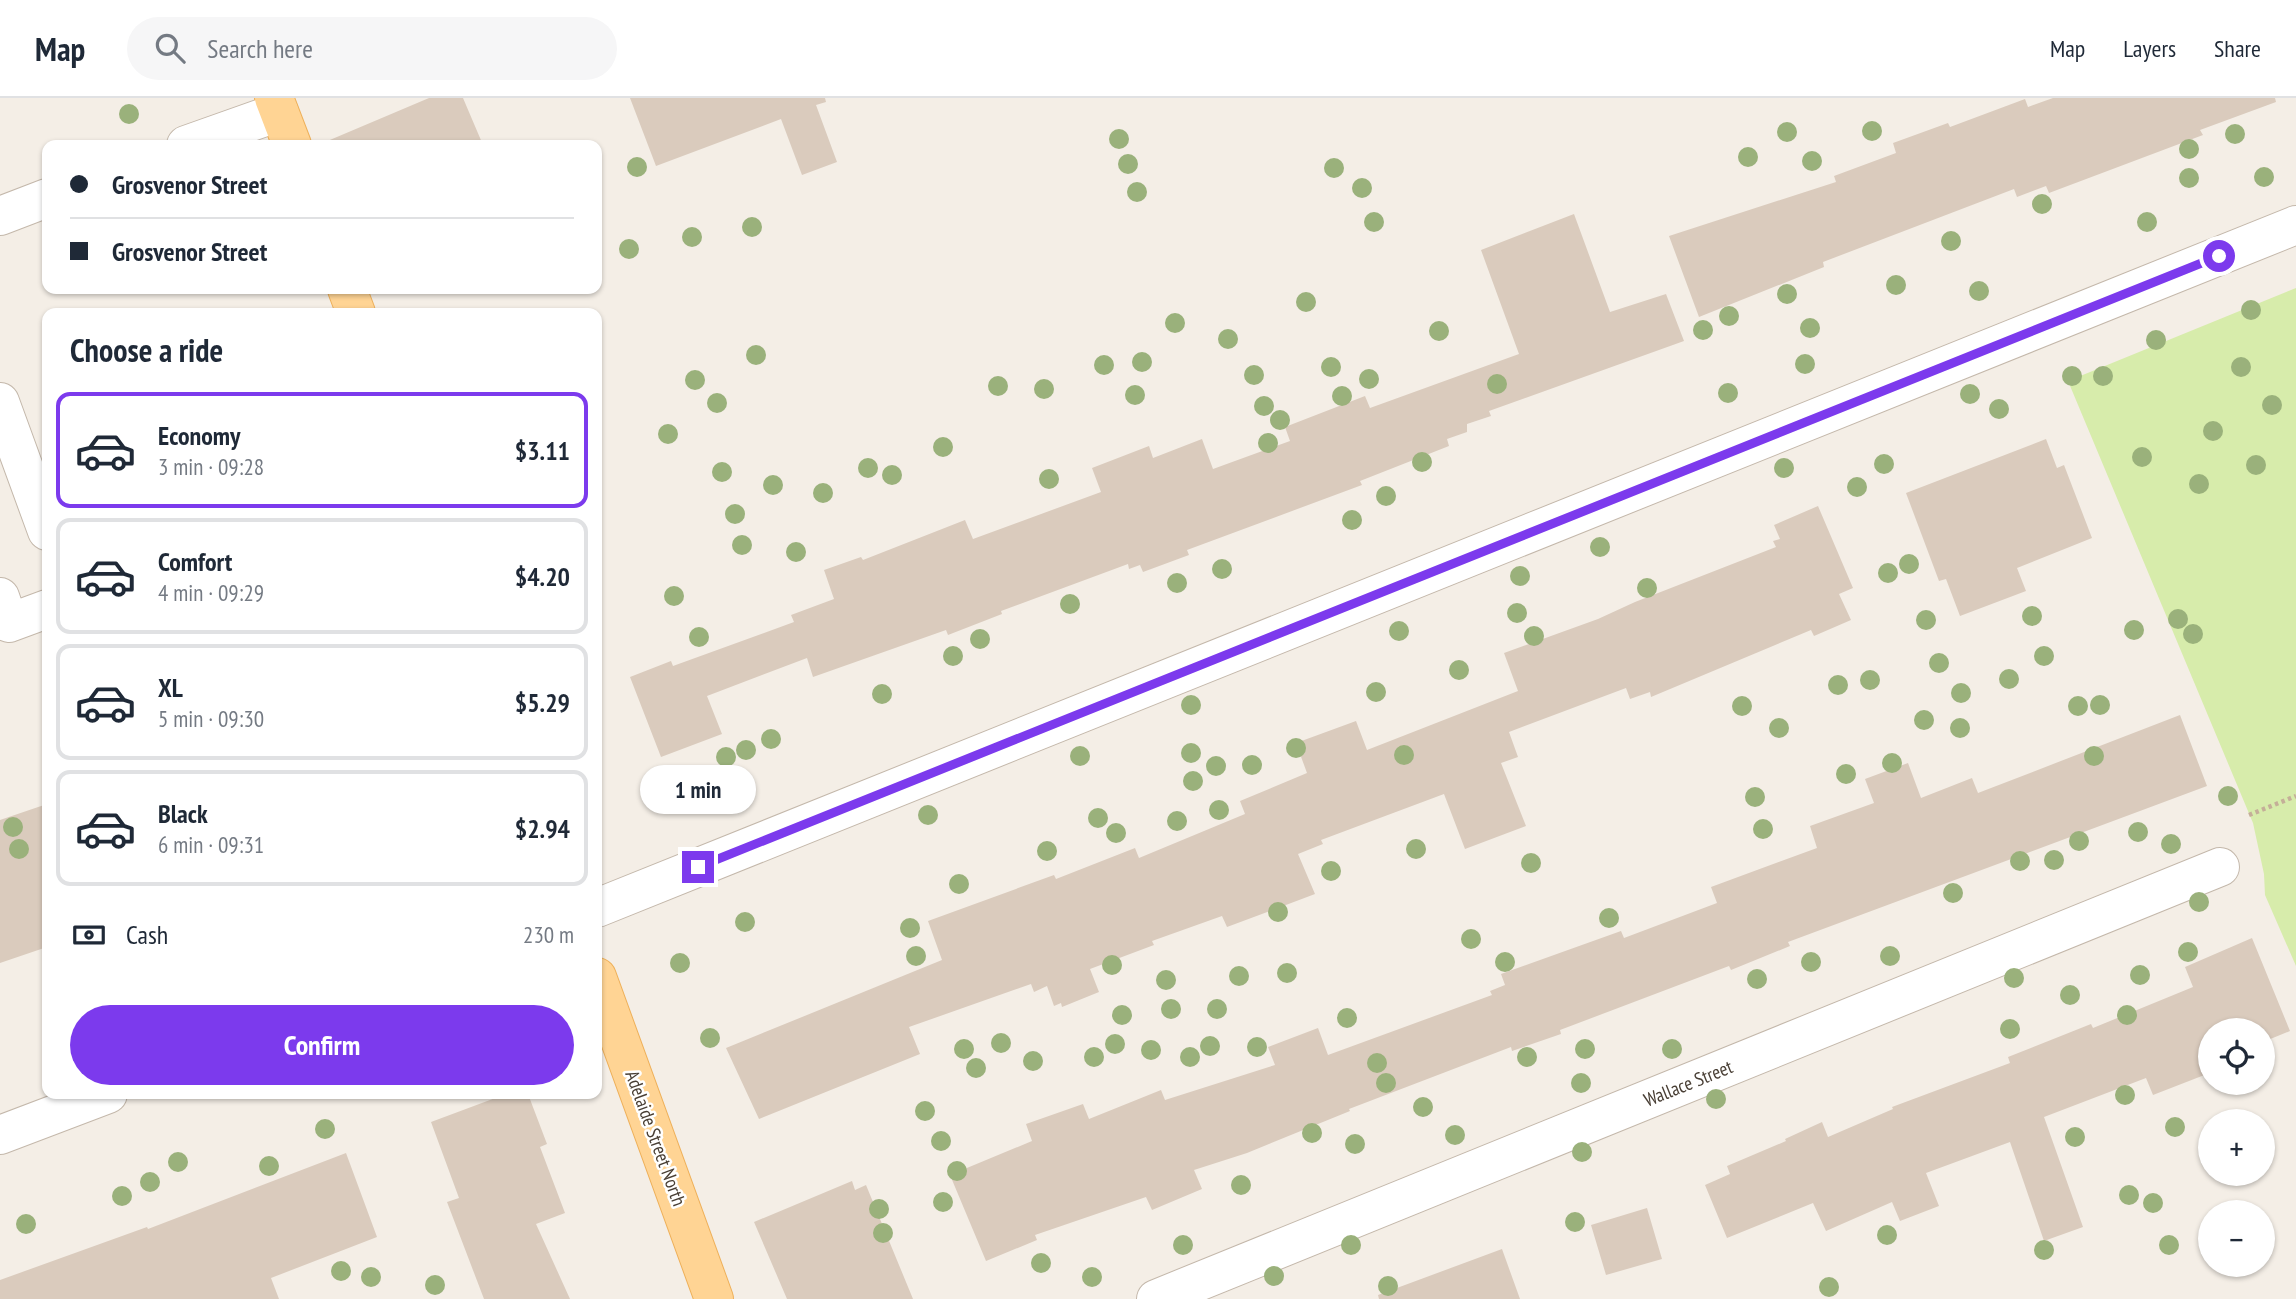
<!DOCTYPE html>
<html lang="en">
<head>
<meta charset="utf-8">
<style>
	:root { --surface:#fff; --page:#f6f6f7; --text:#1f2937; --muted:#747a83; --line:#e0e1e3; --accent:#7c3aed }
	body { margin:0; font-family:"PT Sans Narrow",sans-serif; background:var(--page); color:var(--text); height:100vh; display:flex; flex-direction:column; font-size:26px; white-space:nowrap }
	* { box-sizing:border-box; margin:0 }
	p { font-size:23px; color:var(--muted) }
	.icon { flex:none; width:38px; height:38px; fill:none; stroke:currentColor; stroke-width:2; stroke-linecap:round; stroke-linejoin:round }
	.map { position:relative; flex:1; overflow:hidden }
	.details { position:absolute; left:42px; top:210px; width:560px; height:791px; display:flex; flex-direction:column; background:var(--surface); border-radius:14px; box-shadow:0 2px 5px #0004 }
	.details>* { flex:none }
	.guide { position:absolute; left:42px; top:42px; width:560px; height:154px; border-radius:14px; box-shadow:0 2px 5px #0004; display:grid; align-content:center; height:154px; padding:0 28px; background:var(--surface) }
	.fabs { position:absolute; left:2198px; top:920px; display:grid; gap:14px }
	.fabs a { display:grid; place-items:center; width:77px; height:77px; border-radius:50%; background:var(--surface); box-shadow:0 2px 5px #0004; font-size:35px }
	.end { position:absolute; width:32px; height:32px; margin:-16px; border:9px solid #7c3aed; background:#fff; box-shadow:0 0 0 4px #fff }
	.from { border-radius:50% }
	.bubble { position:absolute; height:49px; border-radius:24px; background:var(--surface); box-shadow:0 2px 5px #0004; font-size:23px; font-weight:700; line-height:49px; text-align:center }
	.guide b { display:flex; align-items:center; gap:24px; height:66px; font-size:26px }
	.guide b+b { border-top:2px solid var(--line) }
	.guide i { width:18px; height:18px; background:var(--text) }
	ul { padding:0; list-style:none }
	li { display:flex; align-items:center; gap:21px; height:116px; margin:0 14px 10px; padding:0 14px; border:4px solid var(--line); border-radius:14px }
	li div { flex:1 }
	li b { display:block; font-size:26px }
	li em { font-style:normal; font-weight:700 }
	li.selected { border-color:var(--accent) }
	li>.icon { width:63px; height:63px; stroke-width:1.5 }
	h2 { padding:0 28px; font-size:32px; line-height:84px }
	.pay { display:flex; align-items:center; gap:18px; height:77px; padding:0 28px; font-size:26px }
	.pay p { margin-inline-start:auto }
	.cta { display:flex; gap:14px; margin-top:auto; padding:14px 28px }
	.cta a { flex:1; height:80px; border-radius:42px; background:var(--accent); color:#fff; font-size:28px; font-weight:700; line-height:80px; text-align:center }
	header { display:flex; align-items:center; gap:42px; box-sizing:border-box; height:98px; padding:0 35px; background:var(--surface); border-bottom:2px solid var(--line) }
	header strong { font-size:33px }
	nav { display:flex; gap:38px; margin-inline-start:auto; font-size:24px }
	.search { width:490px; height:63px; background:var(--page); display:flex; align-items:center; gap:18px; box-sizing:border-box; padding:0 24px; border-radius:38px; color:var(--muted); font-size:26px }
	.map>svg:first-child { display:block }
	.green { fill:#d7ecab }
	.building { fill:#dacbbd }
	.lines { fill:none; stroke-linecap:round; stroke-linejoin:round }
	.minor-casing { stroke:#c4b8ab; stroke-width:40 }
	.major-casing { stroke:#eeb05a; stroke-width:40 }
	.path { stroke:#c4af98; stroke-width:4.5; stroke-dasharray:3.5 3.5; stroke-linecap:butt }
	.minor { stroke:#fff; stroke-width:38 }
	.major { stroke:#ffd494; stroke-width:38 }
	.tree { fill:#9ab17b }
	.route { stroke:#7c3aed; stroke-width:9 }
	.labels { text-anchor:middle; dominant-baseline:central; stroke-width:5; stroke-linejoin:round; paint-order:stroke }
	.street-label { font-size:19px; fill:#483e34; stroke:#fff }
</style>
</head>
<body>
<header>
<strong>Map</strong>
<div class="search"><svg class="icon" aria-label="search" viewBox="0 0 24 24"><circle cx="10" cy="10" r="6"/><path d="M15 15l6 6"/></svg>Search here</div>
<nav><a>Map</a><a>Layers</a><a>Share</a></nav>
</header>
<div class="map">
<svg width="2296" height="1201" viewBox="0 0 2296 1201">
	<rect width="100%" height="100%" fill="#f4eee6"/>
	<!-- green -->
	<path class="green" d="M2296 190V868L2265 797 2264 776 2253 725 2068 283Z"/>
	<!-- building -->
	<path class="building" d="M429 0H463L483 47H318Z
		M630 0H825L826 4 816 7 837 64 802 77 781 21 656 68Z
		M2053 0H2275L2276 4 2200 32 2203 37 2049 95 2046 88 2017 99 2014 91 1823 164 1824 169 1699 219 1669 138 1836 84 1834 78 1896 55 1893 45 1948 25 1950 29 2025 1 2028 9Z
		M1574 116 1610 214 1666 196 1684 243 1489 313 1491 318 1467 326V334L1447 341 1449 348 1360 383 1362 387 1187 452 1189 457 1143 474 1140 467 1129 471 1128 466 1001 513 1002 516 948 537 946 532 813 579 807 560 707 598 722 636 661 659 630 579 671 563 673 568 794 524 791 517 834 501 824 472 861 459 863 462 965 422 973 441 1101 394 1092 370 1149 348 1153 360 1202 341 1213 371 1290 343 1285 329 1365 298 1370 310 1519 256 1481 152Z
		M2046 341 2057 370 2064 367 2092 440 2017 470 2026 493 1960 518 1946 481 1939 483 1906 395Z
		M1818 408 1853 490 1839 496 1851 522 1814 538 1811 532 1651 599 1650 594 1630 601 1626 590 1509 634 1518 659 1501 665 1526 728 1465 751 1444 696 1321 742 1323 746 1298 756 1315 796 1227 829 1222 818 1152 843 1154 847 1090 871 1099 894 1062 909 1061 905 1054 908 1047 888 1034 894 1031 886 909 929 920 956 759 1021 726 950 942 862 928 823 1054 777 1056 781 1135 750 1139 760 1245 716 1240 703 1307 675 1296 645 1356 623 1367 652 1518 593 1504 555 1598 521 1635 504 1776 449 1773 443 1780 441 1774 427Z
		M2180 617 2207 688 1788 844 1790 848 1731 872 1729 868 1560 932 1561 936 1512 953 1511 949 1349 1011 1350 1013 1247 1055 1194 1072 1202 1091 1152 1112 1146 1099 1035 1137 1037 1142 986 1163 950 1077 1032 1043 1026 1026 1083 1006 1089 1021 1161 992 1165 1002 1275 967 1268 949 1318 930 1328 957 1492 897 1490 893 1505 887 1501 876 1621 833 1624 840 1717 805 1711 789 1817 750 1810 728 1874 705 1865 681 1908 665 1921 700 1972 680 1978 695Z
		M47 706V849L0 865V722Z
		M2252 840 2290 933 2263 944V933H2210V966L2205 969 2207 976 2153 997 2146 980 2044 1019 2083 1129 2044 1143 2010 1044 1926 1075 1939 1108 1900 1123 1892 1104 1826 1133 1813 1105 1727 1140 1705 1087 1730 1076 1727 1068 1786 1043 1785 1041 1822 1024 1828 1039 1893 1011 1892 1009 2010 965 2008 959 2091 926 2093 930 2193 889 2185 869Z
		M506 996H528L547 1046 540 1049 565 1115 536 1126 570 1201H484L447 1104 459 1100 431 1024Z
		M346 1055 377 1139 271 1180 279 1201H0V1182L147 1129 148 1131Z
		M852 1083 855 1092 866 1087 913 1201H787L754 1124Z
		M1647 1110 1662 1161 1606 1177 1591 1127Z
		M1502 1151 1520 1201H1379L1378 1197Z"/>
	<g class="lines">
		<!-- minor casing -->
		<g class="minor-casing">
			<path id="minor" d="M186 47 279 14
				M0 118 47 100
				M0 304 47 433
				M0 499 9 525 47 511
				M597 810 2296 127
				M0 1037 108 996
				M1156 1201 2220 769"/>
		</g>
		<!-- major casing -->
		<g class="major-casing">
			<path id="major" d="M274 0 292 47
				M347 191 356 215
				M597 879 714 1201"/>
		</g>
		<!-- path -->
		<path class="path" d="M2249 717 2296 698"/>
		<!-- minor -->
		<use href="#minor" class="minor"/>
		<!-- major -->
		<use href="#major" class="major"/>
	</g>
	<!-- trees -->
	<g class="tree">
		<circle cx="129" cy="16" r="10"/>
		<circle cx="1872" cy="33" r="10"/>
		<circle cx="1787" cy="34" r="10"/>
		<circle cx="2235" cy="36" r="10"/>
		<circle cx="1119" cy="41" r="10"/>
		<circle cx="2189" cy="51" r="10"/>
		<circle cx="1748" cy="59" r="10"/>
		<circle cx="1812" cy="63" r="10"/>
		<circle cx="1128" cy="66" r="10"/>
		<circle cx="637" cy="69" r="10"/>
		<circle cx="1334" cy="70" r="10"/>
		<circle cx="2264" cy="79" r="10"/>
		<circle cx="2189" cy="80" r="10"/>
		<circle cx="1362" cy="90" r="10"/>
		<circle cx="1137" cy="94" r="10"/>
		<circle cx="2042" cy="106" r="10"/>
		<circle cx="1374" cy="124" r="10"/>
		<circle cx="2147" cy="124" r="10"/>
		<circle cx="752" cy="129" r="10"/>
		<circle cx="692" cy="139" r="10"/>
		<circle cx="1951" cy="143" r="10"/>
		<circle cx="629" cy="151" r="10"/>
		<circle cx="1896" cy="187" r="10"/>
		<circle cx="1979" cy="193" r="10"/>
		<circle cx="1787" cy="196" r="10"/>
		<circle cx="1306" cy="204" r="10"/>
		<circle cx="2251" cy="212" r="10"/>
		<circle cx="1729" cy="218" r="10"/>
		<circle cx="1175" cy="225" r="10"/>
		<circle cx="1810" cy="230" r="10"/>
		<circle cx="1703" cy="232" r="10"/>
		<circle cx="1439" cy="233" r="10"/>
		<circle cx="1228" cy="241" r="10"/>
		<circle cx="2156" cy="242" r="10"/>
		<circle cx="756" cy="257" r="10"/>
		<circle cx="1142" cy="264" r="10"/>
		<circle cx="1805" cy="266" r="10"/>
		<circle cx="1104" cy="267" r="10"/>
		<circle cx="1331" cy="269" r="10"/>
		<circle cx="2241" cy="269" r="10"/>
		<circle cx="1254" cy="277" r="10"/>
		<circle cx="2072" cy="278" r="10"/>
		<circle cx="2103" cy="278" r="10"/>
		<circle cx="1369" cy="281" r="10"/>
		<circle cx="695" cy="282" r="10"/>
		<circle cx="1497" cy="286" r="10"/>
		<circle cx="998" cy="288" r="10"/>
		<circle cx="1044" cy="291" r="10"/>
		<circle cx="1728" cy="295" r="10"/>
		<circle cx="1970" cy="296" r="10"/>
		<circle cx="1135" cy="297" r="10"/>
		<circle cx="1342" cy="298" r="10"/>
		<circle cx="717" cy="305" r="10"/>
		<circle cx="2272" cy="307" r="10"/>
		<circle cx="1264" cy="308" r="10"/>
		<circle cx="1999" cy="311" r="10"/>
		<circle cx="1280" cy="322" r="10"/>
		<circle cx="2213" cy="333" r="10"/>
		<circle cx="668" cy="336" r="10"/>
		<circle cx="1268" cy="345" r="10"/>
		<circle cx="943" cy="349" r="10"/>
		<circle cx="2142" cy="359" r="10"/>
		<circle cx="1422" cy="364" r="10"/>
		<circle cx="1884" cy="366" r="10"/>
		<circle cx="2256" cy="367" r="10"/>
		<circle cx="868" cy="370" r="10"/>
		<circle cx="1784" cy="370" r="10"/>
		<circle cx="722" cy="374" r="10"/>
		<circle cx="892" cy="377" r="10"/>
		<circle cx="1049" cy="381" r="10"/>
		<circle cx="2199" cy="386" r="10"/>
		<circle cx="773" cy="387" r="10"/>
		<circle cx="1857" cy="389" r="10"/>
		<circle cx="823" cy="395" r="10"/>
		<circle cx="1386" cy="398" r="10"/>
		<circle cx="735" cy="416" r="10"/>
		<circle cx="1352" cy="422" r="10"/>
		<circle cx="742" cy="447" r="10"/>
		<circle cx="1600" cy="449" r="10"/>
		<circle cx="796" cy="454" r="10"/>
		<circle cx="1909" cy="466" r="10"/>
		<circle cx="1222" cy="471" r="10"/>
		<circle cx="1888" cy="475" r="10"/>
		<circle cx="1520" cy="478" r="10"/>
		<circle cx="1177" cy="485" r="10"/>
		<circle cx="1647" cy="490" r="10"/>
		<circle cx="674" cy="498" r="10"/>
		<circle cx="1070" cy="506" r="10"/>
		<circle cx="1517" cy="515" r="10"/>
		<circle cx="2032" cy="518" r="10"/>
		<circle cx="2178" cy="521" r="10"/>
		<circle cx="1926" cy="522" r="10"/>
		<circle cx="2134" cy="532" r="10"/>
		<circle cx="1399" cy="533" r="10"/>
		<circle cx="2193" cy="536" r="10"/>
		<circle cx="1534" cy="538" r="10"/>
		<circle cx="699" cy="539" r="10"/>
		<circle cx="980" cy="541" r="10"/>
		<circle cx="953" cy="558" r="10"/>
		<circle cx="2044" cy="558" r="10"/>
		<circle cx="1939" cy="565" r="10"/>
		<circle cx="1459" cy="572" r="10"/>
		<circle cx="2009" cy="581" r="10"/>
		<circle cx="1870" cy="582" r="10"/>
		<circle cx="1838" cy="587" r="10"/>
		<circle cx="1376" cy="594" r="10"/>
		<circle cx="1961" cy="595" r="10"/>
		<circle cx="882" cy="596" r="10"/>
		<circle cx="1191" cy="607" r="10"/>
		<circle cx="2100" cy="607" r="10"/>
		<circle cx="1742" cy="608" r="10"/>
		<circle cx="2078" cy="608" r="10"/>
		<circle cx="1924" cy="622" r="10"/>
		<circle cx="1779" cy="630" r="10"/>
		<circle cx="1960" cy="630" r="10"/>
		<circle cx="771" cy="641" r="10"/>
		<circle cx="1296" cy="650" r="10"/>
		<circle cx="746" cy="652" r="10"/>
		<circle cx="1191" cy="655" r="10"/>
		<circle cx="1404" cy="657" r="10"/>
		<circle cx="1080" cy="658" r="10"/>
		<circle cx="2094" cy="658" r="10"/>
		<circle cx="726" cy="659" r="10"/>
		<circle cx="1892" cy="665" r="10"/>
		<circle cx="1252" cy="667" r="10"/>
		<circle cx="1216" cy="668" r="10"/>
		<circle cx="1846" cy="676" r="10"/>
		<circle cx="1193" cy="683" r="10"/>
		<circle cx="2228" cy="698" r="10"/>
		<circle cx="1755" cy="699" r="10"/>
		<circle cx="1219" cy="712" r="10"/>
		<circle cx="928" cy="717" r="10"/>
		<circle cx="1098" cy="720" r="10"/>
		<circle cx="1177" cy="723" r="10"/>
		<circle cx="13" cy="729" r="10"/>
		<circle cx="1763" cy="731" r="10"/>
		<circle cx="2138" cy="734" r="10"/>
		<circle cx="1116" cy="735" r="10"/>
		<circle cx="2079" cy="743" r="10"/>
		<circle cx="2171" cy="746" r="10"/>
		<circle cx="19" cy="751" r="10"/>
		<circle cx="1416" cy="751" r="10"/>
		<circle cx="1047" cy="753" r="10"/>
		<circle cx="2054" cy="762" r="10"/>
		<circle cx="2020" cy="763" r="10"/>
		<circle cx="1531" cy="765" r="10"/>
		<circle cx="1331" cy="773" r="10"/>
		<circle cx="959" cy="786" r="10"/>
		<circle cx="1953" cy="795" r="10"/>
		<circle cx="2199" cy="804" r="10"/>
		<circle cx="1278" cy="814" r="10"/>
		<circle cx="1609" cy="820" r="10"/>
		<circle cx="745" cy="824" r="10"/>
		<circle cx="910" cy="830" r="10"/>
		<circle cx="1471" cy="841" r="10"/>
		<circle cx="2188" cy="854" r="10"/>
		<circle cx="916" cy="858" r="10"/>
		<circle cx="1890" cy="858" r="10"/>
		<circle cx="1505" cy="864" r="10"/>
		<circle cx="1811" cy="864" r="10"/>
		<circle cx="680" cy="865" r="10"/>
		<circle cx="1112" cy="867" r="10"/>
		<circle cx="1287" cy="875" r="10"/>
		<circle cx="2140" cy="877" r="10"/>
		<circle cx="1239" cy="878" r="10"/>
		<circle cx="2014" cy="880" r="10"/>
		<circle cx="1757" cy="881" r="10"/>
		<circle cx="1166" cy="882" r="10"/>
		<circle cx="2070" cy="897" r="10"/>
		<circle cx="1171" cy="911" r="10"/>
		<circle cx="1217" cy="911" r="10"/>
		<circle cx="1122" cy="917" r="10"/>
		<circle cx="2127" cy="917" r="10"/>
		<circle cx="1347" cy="920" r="10"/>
		<circle cx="2010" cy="931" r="10"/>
		<circle cx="710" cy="940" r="10"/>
		<circle cx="1001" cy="945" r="10"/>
		<circle cx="1115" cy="946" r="10"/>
		<circle cx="1210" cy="948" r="10"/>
		<circle cx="1257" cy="949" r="10"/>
		<circle cx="964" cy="951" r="10"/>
		<circle cx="1585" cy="951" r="10"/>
		<circle cx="1672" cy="951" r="10"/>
		<circle cx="1151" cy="952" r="10"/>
		<circle cx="1094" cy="959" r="10"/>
		<circle cx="1190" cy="959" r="10"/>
		<circle cx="1527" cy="959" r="10"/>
		<circle cx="1033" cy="963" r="10"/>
		<circle cx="1377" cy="965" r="10"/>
		<circle cx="976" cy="970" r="10"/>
		<circle cx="1386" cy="985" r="10"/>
		<circle cx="1581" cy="985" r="10"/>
		<circle cx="2125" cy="997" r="10"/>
		<circle cx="1716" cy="1001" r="10"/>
		<circle cx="1423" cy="1009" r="10"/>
		<circle cx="925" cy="1013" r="10"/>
		<circle cx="2175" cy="1029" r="10"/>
		<circle cx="325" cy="1031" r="10"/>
		<circle cx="1312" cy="1035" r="10"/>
		<circle cx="1455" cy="1037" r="10"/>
		<circle cx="2075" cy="1039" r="10"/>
		<circle cx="941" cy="1043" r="10"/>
		<circle cx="1355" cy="1046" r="10"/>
		<circle cx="1582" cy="1054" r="10"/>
		<circle cx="178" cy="1064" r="10"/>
		<circle cx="269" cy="1068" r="10"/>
		<circle cx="957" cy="1073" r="10"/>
		<circle cx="150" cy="1084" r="10"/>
		<circle cx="1241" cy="1087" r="10"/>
		<circle cx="2129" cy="1097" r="10"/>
		<circle cx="122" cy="1098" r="10"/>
		<circle cx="943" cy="1104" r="10"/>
		<circle cx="2153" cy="1105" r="10"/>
		<circle cx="879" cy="1111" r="10"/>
		<circle cx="1575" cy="1124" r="10"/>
		<circle cx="26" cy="1126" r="10"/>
		<circle cx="883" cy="1135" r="10"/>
		<circle cx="1887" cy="1137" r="10"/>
		<circle cx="1183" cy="1147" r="10"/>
		<circle cx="1351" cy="1147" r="10"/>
		<circle cx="2169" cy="1147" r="10"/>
		<circle cx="2044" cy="1152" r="10"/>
		<circle cx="1041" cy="1165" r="10"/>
		<circle cx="341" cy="1173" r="10"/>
		<circle cx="1274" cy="1178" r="10"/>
		<circle cx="371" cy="1179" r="10"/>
		<circle cx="1092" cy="1179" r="10"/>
		<circle cx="435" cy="1187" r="10"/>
		<circle cx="1388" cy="1188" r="10"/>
		<circle cx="1829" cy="1189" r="10"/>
	</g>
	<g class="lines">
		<!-- route -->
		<path class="route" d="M698 769 2219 158"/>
	</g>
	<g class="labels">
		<!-- street labels -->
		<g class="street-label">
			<text transform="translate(1688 985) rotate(-22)">Wallace Street</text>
			<text transform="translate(656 1040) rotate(70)">Adelaide Street North</text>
		</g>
	</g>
</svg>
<div class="fabs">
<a><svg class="icon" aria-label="locate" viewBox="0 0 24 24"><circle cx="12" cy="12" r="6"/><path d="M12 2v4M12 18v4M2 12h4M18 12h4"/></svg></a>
<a>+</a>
<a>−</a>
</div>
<i class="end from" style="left:2219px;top:158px"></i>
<i class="end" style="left:698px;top:769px"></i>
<div class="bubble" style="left:640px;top:667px;width:116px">1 min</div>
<div class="guide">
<b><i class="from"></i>Grosvenor Street</b>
<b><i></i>Grosvenor Street</b>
</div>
<section class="details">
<h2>Choose a ride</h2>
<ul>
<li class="selected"><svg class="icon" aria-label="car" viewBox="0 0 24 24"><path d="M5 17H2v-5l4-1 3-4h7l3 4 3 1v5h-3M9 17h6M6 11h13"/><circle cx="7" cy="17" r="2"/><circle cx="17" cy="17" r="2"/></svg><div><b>Economy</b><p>3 min · 09:28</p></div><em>$3.11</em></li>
<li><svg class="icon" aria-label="car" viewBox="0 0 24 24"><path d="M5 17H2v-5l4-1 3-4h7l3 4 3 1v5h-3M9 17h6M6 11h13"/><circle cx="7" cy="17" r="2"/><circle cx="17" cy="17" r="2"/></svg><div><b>Comfort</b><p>4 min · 09:29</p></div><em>$4.20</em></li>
<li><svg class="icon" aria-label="car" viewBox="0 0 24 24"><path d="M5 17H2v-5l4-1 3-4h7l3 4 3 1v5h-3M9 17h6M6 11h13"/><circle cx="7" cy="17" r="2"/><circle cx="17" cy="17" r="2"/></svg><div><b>XL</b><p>5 min · 09:30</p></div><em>$5.29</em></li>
<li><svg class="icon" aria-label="car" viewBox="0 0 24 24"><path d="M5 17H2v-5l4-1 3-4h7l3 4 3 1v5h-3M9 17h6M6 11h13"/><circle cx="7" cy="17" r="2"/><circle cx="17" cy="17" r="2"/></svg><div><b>Black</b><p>6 min · 09:31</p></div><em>$2.94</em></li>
</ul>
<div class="pay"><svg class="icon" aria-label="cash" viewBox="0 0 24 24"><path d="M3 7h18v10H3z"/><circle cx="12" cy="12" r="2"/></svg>Cash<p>230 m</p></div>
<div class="cta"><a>Confirm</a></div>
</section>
</div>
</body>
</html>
